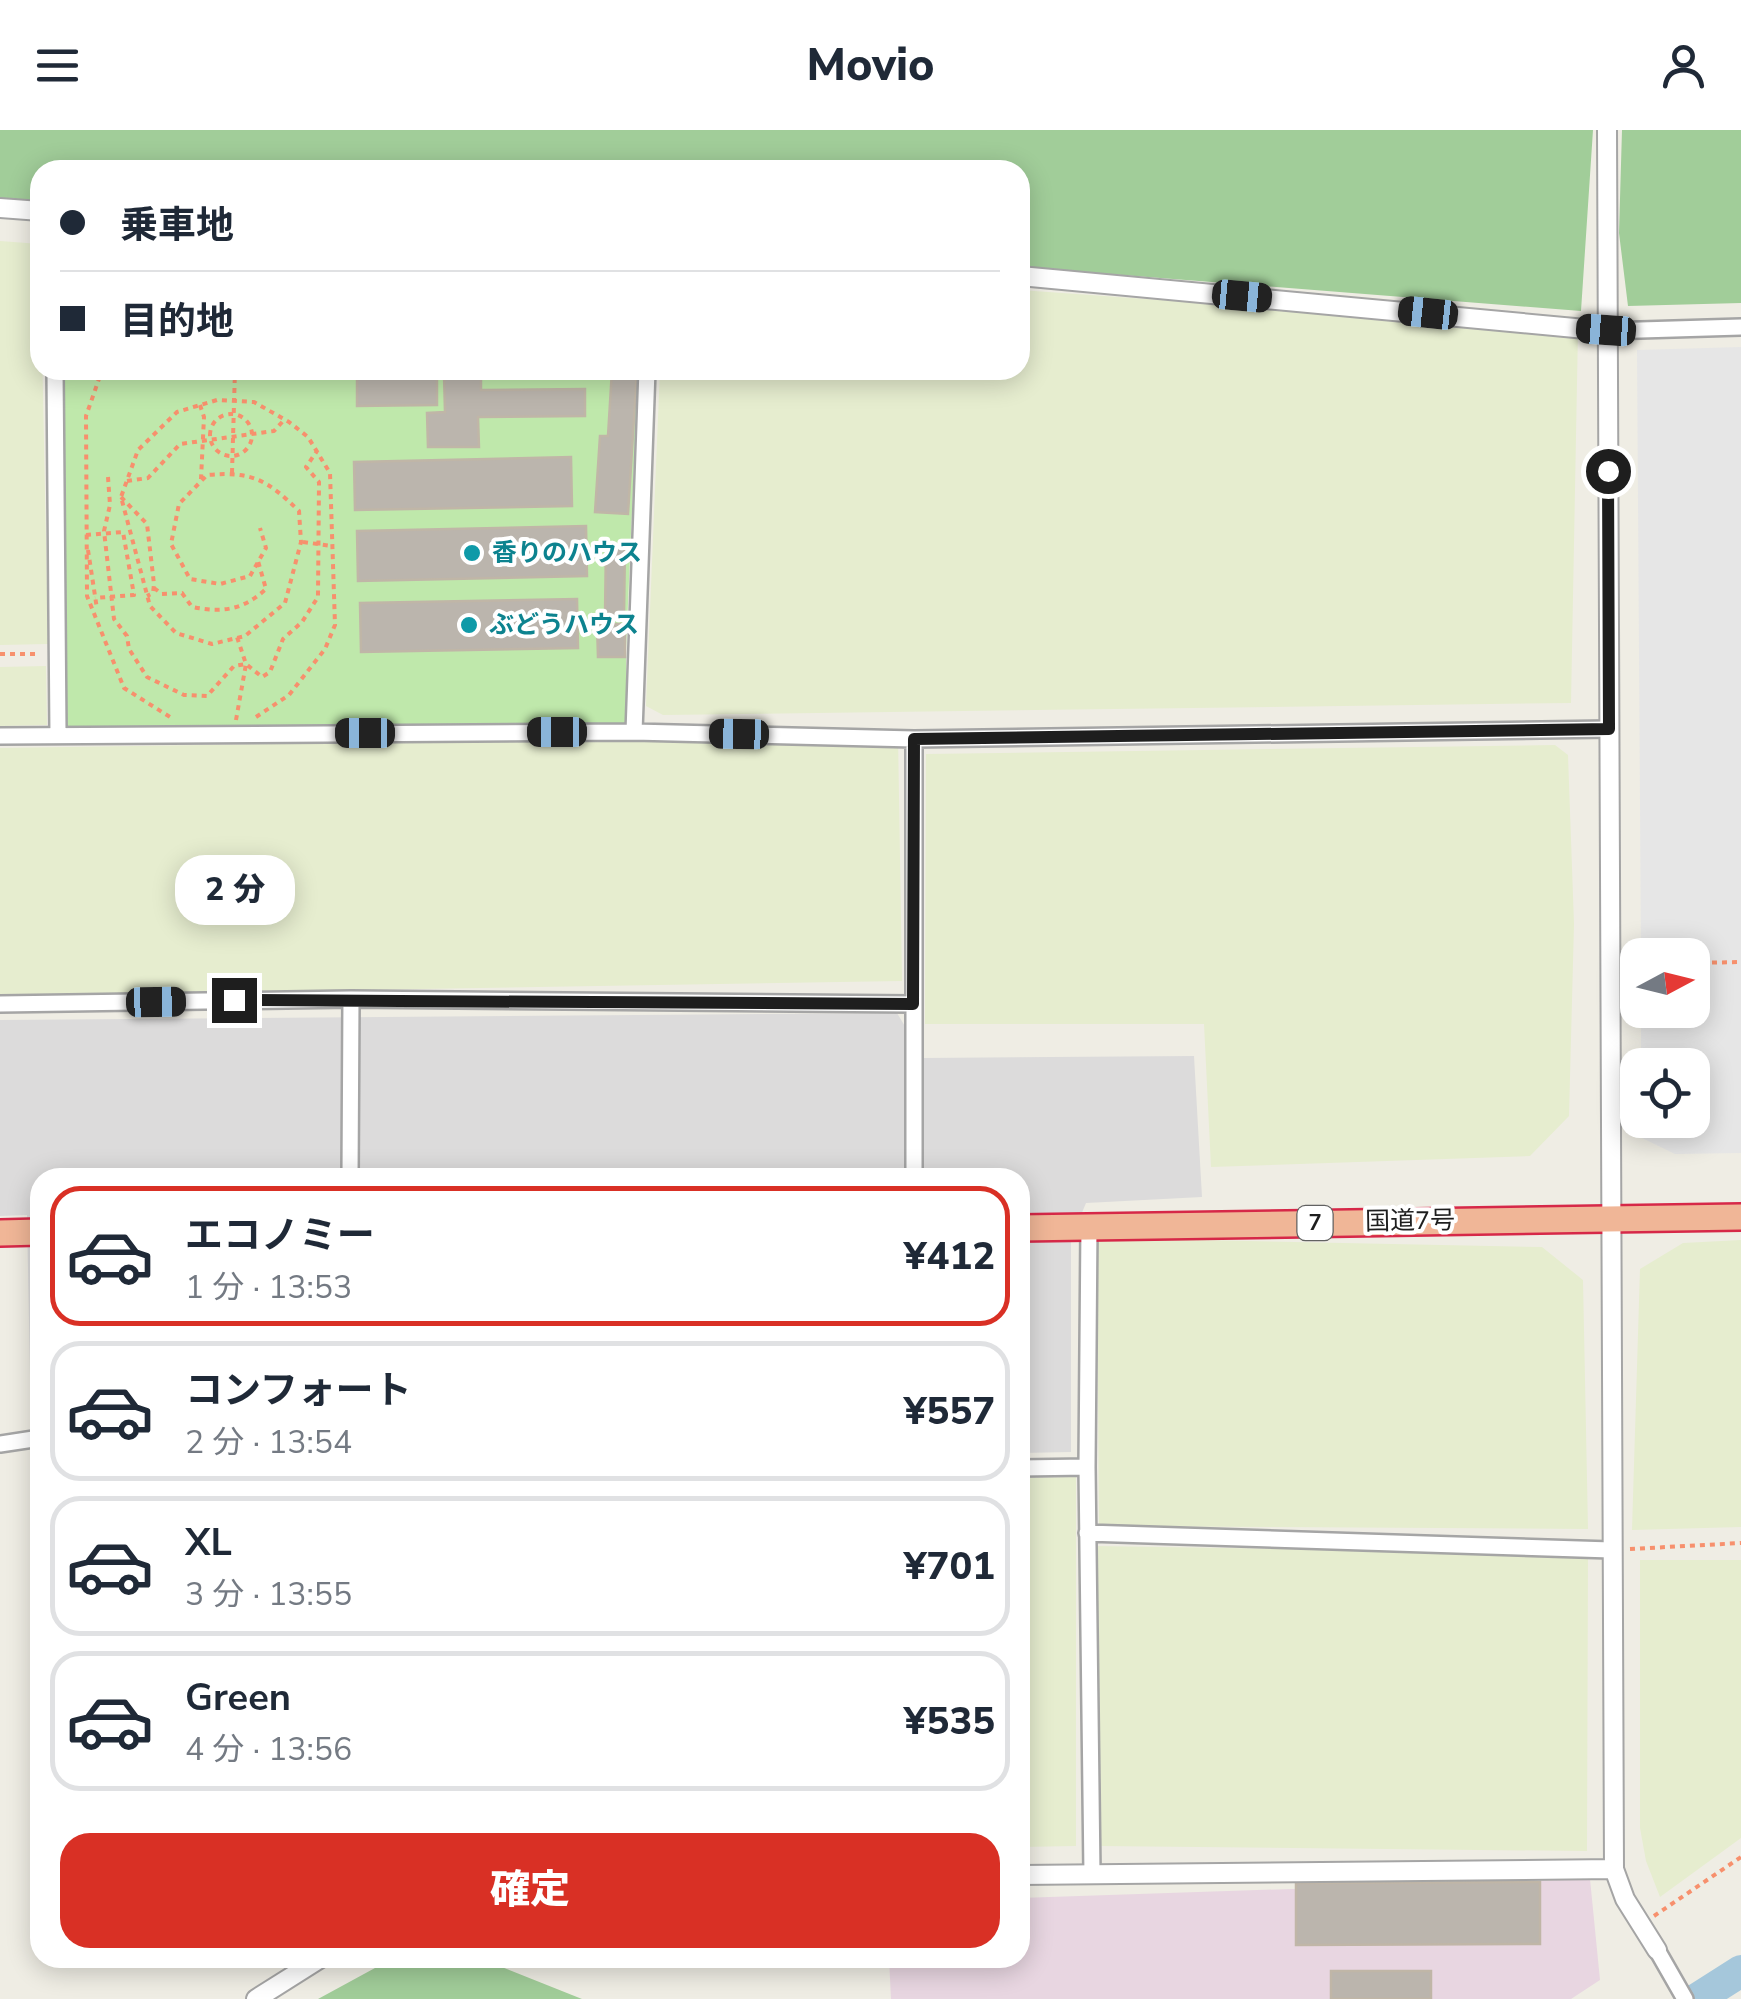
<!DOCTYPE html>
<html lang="ja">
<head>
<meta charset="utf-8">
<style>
	:root { --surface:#fff; --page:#f2f2f3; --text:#1f2937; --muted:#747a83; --line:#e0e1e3; --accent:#d93025 }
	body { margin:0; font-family:"Nunito Sans","Noto Sans JP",sans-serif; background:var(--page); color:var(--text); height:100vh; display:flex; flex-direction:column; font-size:38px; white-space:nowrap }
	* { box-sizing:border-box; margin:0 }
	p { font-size:32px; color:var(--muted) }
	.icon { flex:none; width:55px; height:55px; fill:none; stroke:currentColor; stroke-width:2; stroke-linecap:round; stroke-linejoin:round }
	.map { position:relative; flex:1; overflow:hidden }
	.details { position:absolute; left:30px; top:1038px; width:1000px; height:800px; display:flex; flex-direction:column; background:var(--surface); border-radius:30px; box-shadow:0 5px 25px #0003 }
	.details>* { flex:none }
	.top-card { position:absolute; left:30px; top:30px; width:1000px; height:220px; border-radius:30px; box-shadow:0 5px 25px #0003; display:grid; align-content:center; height:220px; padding:0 30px; background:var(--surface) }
	.needle { width:65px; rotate:83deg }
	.controls { position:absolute; left:1620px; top:808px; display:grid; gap:20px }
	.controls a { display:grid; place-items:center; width:90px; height:90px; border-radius:20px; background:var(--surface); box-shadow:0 5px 25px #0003; font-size:50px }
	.end { position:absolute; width:45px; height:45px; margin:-22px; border:12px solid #1e1e1e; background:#fff; box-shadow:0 0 0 5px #fff }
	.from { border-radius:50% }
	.bubble { position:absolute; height:70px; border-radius:30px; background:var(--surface); box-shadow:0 5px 25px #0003; font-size:32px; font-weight:800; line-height:70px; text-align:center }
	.car { position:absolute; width:30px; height:60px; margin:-30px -15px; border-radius:12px; box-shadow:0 0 8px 2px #0007; background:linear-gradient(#222 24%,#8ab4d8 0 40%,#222 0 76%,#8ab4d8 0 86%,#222 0) }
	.top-card b { display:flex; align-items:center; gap:35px; height:95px; font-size:38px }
	.top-card b+b { border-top:2px solid var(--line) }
	.top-card i { width:25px; height:25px; background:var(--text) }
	ul { padding:18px 0 0; list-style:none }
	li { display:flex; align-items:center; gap:30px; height:140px; margin:0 20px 15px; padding:0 10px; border:5px solid var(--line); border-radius:30px }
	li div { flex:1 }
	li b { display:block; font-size:38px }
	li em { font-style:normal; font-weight:800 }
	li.on { border-color:var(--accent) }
	li>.icon { width:90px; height:90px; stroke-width:1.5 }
	.cta { display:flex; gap:20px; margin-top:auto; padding:20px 30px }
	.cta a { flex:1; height:115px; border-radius:30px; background:var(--accent); color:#fff; font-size:40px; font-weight:800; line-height:115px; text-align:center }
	header { display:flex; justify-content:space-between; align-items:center; height:130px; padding:0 30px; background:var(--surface); font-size:45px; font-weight:800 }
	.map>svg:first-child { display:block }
	.residential { fill:#dcdbdb }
	.industrial { fill:#e8d6e1 }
	.farmland { fill:#e6edcf }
	.grass { fill:#bfe8ab }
	.forest { fill:#a1cd99 }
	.parking { fill:#e6e6e6 }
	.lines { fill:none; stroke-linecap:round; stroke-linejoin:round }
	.river { stroke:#a5c7db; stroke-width:32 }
	.building { fill:#bbb5ad; stroke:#c0b6a7; stroke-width:2.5 }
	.minor-casing { stroke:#a5a5a5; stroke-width:20 }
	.tertiary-casing { stroke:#a5a5a5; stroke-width:22 }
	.trunk-casing { stroke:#d62848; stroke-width:30 }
	.path { stroke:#f7906d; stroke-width:4; stroke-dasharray:5 5; stroke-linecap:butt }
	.minor { stroke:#fff; stroke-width:15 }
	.tertiary { stroke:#fff; stroke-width:18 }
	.trunk { stroke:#f0b697; stroke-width:25 }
	.route { stroke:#1e1e1e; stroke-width:12 }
	.culture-dot { fill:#0f9aa8; stroke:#fff; stroke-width:4 }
	.labels { text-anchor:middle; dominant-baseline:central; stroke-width:8; stroke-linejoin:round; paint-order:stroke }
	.shield { fill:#fff; stroke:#626262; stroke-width:2.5 }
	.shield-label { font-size:22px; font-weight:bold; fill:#1e1e1e }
	.culture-label { font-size:25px; font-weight:bold; fill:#0d838f; stroke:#fff; text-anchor:start }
	.street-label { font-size:25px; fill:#1e1e1e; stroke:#fff }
</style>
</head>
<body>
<header><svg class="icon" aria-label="menu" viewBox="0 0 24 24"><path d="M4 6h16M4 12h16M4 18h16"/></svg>Movio<svg class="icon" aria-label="person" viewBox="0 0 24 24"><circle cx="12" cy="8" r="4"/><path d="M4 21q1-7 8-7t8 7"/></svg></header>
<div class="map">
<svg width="1741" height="1869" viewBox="0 0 1741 1869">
	<rect width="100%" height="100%" fill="#efede4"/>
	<!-- residential -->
	<path class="residential" d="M897 883 924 928 1194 926 1202 1067 1086 1073 1071 1109V1322L1020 1323V1048H40V1298H31L27 1085 0 1086V890Z"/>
	<!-- industrial -->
	<path class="industrial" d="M1590 1749 1600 1850 1571 1869H891L889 1828H1020V1768Z"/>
	<!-- farmland -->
	<path class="farmland" d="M0 111 40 114 48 514 0 515Z
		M1020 160 1578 200 1571 573 663 585 646 576 660 240H1020Z
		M46 536 47 595 0 596V537Z
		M898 605 902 851 0 866V618Z
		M1555 615 1568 625 1574 794 1569 986 1530 1026 1211 1037 1204 894H925L926 624Z
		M1102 1108 1542 1117 1583 1150 1588 1399 1099 1396 1097 1114Z
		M1741 1110V1397L1632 1400 1640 1139 1683 1113Z
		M1076 1347V1716L1020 1717V1348Z
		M1095 1416 1588 1424 1587 1721 1098 1716Z
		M1640 1430H1741V1708L1660 1767 1646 1731 1640 1698Z"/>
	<!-- grass -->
	<path class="grass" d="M61 240H638L626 520 627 597 63 598Z"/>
	<!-- forest -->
	<path class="forest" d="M0 0H1593L1581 181 1020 137V40H40V72L0 69Z
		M1622 0H1741V173L1628 176 1619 103Z
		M426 1828H479L582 1869H318L386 1832Z"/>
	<!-- parking -->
	<path class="parking" d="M1741 217V1023L1675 1024 1642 1008 1641 990H1692V935H1641V880H1692V825H1641L1637 220Z"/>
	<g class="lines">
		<!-- river -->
		<path class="river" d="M1697 1869 1741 1841"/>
	</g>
	<!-- building -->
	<path class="building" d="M357 240 437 241V275L357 276Z
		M612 240H637L628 384 595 382 600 306H608Z
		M444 244H481V260L585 259V286L478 287 479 317H428L427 283 445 282Z
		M571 327 572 376 355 380 354 332Z
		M586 396 587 446 358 451 357 401Z
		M606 414 625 415 624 486H605Z
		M577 469 578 518 361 522 360 473Z
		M597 494H625V527H598Z
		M1540 1752V1814L1296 1815V1753Z
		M1331 1841H1431V1869H1331Z"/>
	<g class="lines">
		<!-- minor casing -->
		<g class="minor-casing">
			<path id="minor" d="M1607 201 1741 197
				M55 240 58 604
				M634 602 647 240
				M0 606 634 602 914 609 1609 599
				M0 874 351 869 913 874
				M350 1048 351 869
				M914 1048V609
				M1089 1096 1087 1337 1092 1744
				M0 1314 40 1308
				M1020 1338 1087 1337
				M1087 1403 1611 1420
				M1657 1820 1685 1869"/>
		</g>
		<!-- tertiary casing -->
		<g class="tertiary-casing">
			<path id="tertiary" d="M1607 0 1614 1739 1625 1769 1657 1820
				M0 78 40 81
				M1020 146 1607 201
				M1020 1745 1614 1739
				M256 1869 321 1828"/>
		</g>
		<!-- trunk casing -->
		<g class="trunk-casing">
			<path id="trunk" d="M1020 1098 1741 1087
				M0 1103 40 1102"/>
		</g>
		<!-- path -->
		<path class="path" d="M107 240 100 246 86 286 87 466 124 558 170 587
			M200 275 204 287 201 349
			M210 305a21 21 0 1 1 42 0a21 21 0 1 1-42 0Z
			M232 343 235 240
			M108 347 110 375 104 401 114 489 127 506 129 519 147 547 184 565 207 566 234 536 246 534 262 547 270 542 283 509 302 492 318 467 319 352 306 337 317 321
			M127 351 148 348 180 314 274 301 284 290
			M121 367 147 394 154 454 153 463 147 466
			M86 405 123 402 134 465 95 468
			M303 412 332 416
			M88 420 97 479
			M154 458 162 464 182 463 192 477C223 483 243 480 266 459L258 431
			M0 524H40
			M256 587 289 565 325 519 335 495 330 343 308 307 289 292 254 272 217 270 177 282 138 320 121 367 150 476 176 503 212 514 245 506 285 473 301 412 299 381C267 350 253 341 207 345L179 374 171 414 190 449 220 454 250 446 266 418 260 398
			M236 590 246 534 237 507
			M1692 833 1741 832
			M1630 1419 1741 1413
			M1654 1786 1741 1727"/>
		<!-- minor -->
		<use href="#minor" class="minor"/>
		<!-- tertiary -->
		<use href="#tertiary" class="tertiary"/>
		<!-- trunk -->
		<use href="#trunk" class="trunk"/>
	</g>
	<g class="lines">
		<!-- route -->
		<path class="route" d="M234 870 913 874 914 609 1609 599 1608 341"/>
	</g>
	<!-- markers -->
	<g class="culture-dot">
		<circle cx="472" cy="423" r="10"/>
		<circle cx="469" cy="495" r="10"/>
	</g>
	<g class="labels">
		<!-- shield labels -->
		<rect class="shield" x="1297.5" y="1076" width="35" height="34" rx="8"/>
		<g class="shield-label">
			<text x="1315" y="1093">7</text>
		</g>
		<!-- culture labels -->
		<g class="culture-label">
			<text x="492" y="423">香りのハウス</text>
			<text x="489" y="495">ぶどうハウス</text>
		</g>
		<!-- street labels -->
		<g class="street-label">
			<text transform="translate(1410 1091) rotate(-1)">国道7号</text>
		</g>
	</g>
</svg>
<div class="controls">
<a><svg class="needle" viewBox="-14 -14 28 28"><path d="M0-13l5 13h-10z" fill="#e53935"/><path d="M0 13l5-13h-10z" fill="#747a83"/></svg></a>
<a><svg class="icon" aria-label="locate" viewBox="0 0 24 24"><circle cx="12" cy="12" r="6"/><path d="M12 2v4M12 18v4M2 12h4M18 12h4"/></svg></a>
</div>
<i class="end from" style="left:1608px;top:341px"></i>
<i class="end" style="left:234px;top:870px"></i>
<div class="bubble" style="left:175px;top:725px;width:120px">2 分</div>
<i class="car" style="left:1242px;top:166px;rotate:95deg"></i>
<i class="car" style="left:1428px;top:183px;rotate:276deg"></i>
<i class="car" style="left:1606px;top:200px;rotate:274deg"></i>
<i class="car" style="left:557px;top:602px;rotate:270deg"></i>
<i class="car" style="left:365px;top:603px;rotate:270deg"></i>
<i class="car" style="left:739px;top:604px;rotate:271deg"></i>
<i class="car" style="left:156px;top:872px;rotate:89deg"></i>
<div class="top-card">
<b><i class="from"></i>乗車地</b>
<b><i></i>目的地</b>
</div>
<section class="details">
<ul>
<li class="on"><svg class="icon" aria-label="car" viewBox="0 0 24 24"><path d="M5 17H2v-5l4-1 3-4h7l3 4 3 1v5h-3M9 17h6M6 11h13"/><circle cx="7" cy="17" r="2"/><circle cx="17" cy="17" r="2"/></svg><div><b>エコノミー</b><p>1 分 · 13:53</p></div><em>¥412</em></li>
<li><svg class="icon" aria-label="car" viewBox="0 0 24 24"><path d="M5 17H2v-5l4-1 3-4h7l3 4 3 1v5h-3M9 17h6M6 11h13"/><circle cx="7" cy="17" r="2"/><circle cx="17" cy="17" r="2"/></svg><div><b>コンフォート</b><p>2 分 · 13:54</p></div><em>¥557</em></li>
<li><svg class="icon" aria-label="car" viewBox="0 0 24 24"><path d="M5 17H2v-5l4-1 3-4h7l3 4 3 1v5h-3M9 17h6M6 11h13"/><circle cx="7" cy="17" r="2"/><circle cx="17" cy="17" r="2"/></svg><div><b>XL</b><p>3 分 · 13:55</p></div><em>¥701</em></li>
<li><svg class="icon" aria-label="car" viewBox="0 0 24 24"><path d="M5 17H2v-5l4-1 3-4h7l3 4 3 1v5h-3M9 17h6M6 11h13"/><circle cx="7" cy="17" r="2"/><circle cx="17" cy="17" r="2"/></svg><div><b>Green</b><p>4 分 · 13:56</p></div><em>¥535</em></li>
</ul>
<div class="cta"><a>確定</a></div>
</section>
</div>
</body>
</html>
